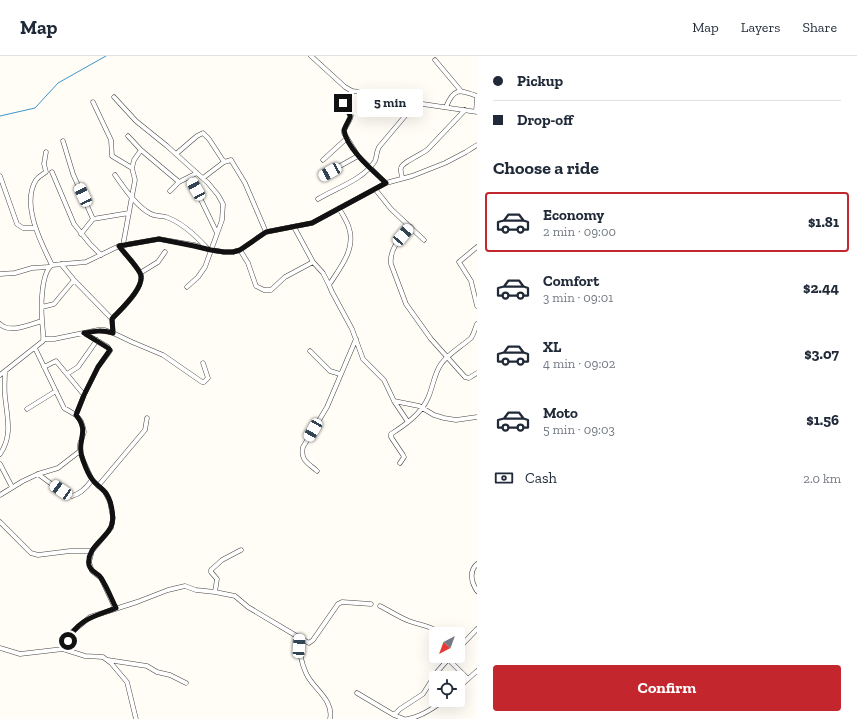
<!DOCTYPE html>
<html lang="en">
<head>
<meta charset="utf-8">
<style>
	:root { --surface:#fff; --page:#f6f6f7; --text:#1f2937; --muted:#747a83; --line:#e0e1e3; --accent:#c4262e }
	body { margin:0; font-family:"Zilla Slab",serif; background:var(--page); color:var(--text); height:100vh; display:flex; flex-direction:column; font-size:15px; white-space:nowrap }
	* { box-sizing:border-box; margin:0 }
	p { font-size:13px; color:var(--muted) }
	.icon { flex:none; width:22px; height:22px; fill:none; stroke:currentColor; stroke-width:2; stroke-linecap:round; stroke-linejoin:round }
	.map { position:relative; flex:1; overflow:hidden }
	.drawer { display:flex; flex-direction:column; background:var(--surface); width:380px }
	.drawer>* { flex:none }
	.banner { display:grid; align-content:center; height:88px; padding:0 16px; background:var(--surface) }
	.needle { width:26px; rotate:221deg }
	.fabs { position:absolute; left:429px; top:571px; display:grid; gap:8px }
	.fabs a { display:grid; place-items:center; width:36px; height:36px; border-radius:4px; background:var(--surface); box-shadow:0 4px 16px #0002; font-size:20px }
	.end { position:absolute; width:18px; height:18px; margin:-9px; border:5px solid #111; background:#fff; box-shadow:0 0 0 2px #fff }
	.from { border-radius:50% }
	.bubble { position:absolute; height:28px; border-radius:4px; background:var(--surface); box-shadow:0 4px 16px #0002; font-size:13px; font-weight:800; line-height:28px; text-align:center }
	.car { position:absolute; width:12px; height:24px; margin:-12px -6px; border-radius:5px; box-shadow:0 0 3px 1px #0007; background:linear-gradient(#fff 24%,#345 0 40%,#fff 0 76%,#345 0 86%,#fff 0) }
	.banner b { display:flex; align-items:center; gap:14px; height:38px; font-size:15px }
	.banner b+b { border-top:1px solid var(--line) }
	.banner i { width:10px; height:10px; background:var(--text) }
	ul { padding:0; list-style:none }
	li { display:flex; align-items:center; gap:12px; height:60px; margin:0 8px 6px; padding:0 8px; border:2px solid transparent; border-radius:4px }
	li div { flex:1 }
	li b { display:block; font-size:15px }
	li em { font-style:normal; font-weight:800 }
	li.current { border-color:var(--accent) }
	li>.icon { width:36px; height:36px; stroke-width:1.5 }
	h2 { padding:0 16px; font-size:18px; line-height:48px }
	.pay { display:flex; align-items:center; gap:10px; height:44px; padding:0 16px; font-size:15px }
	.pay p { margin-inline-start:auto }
	.primary-button { display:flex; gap:8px; margin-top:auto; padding:8px 16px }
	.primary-button a { flex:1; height:46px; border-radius:4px; background:var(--accent); color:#fff; font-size:16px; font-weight:800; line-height:46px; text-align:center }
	header { display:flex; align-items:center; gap:24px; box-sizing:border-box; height:56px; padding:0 20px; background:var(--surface); border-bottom:1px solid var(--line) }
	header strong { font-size:19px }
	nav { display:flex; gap:22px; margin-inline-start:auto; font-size:14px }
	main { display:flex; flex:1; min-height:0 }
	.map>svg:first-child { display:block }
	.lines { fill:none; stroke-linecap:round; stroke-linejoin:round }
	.stream { stroke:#3f96cf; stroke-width:1 }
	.minor-casing { stroke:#444; stroke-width:5 }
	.minor { stroke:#fff; stroke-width:4 }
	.route { stroke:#111; stroke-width:5 }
</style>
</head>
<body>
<header>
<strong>Map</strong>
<nav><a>Map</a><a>Layers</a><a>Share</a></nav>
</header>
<main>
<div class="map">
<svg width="477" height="663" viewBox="0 0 477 663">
	<rect width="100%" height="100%" fill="#fffdf5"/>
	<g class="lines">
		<!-- stream -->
		<path class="stream" d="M0 60 35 52 58 27 106 0"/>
		<!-- minor casing -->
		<g class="minor-casing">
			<path id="minor" d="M311 0 345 31 352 35 389 39 416 47 477 56
				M435 4 461 35
				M352 35 343 45C344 51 351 55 351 60 350 67 344 70 344 77L358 100 386 127
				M114 41 136 65 167 90 208 127 218 139 223 148 222 164 205 211 198 221 187 231
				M93 46 111 84 112 100 132 112
				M446 51C454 31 460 34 477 40
				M476 56 477 42
				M128 80 141 94 179 126
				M63 85 73 118 93 163
				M46 96 44 108 46 116C42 119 39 120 36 124 21 148 41 187 52 209
				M176 98 197 80 203 77 209 83 224 106
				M323 104 347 82
				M52 116 74 168 90 188 101 199
				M115 119C124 132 137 151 151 158 156 161 161 159 166 161 181 166 198 182 208 193
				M0 120 17 168 23 172H35
				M322 120 358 100
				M190 121 217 177
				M203 122 224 106 231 104 245 127 266 176
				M402 122C402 119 400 114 401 112 402 106 423 98 428 93L465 54
				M375 133 391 153 424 184
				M170 135 179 126 197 117
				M318 143C336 132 363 124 375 105 377 101 376 96 379 91L416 47
				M294 171 313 206 323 217 329 229 332 236 352 273 363 303 384 324 394 345 408 366
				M411 171C401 182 389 192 391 208L406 248 431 283 465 321 469 322 477 317
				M81 178 93 163 129 157
				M123 189 135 124 132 112 134 104 141 94
				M477 191 459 206 471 225 477 250
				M240 194 248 207 256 230 264 234H271L285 221 313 206
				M61 208 74 224 109 260 112 263 113 277
				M140 217 158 206 165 196
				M0 218 15 217 32 212 49 211
				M329 229C340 212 356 193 349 172 347 165 342 158 339 152
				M42 251 54 248 74 224
				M112 263C120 254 147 230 140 217 136 209 125 198 119 190
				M0 268C10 278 30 268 42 265
				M44 283H54L98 274H105L113 277 132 286 163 299 202 326H204L208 322 203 307
				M35 292 64 352 76 359 81 365 83 371 84 376 80 388V395L83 404 92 424 105 436 110 446 113 462 111 472 92 495 89 506 92 515 101 522 115 552
				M310 295 330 315 340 318
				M44 311 56 305 84 339
				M67 318 78 311 97 284
				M0 319 43 285C44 278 42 270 42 263 41 250 41 217 52 209L86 206 119 190 159 183 194 189 211 194 224 196H233L240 194 266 176 312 167 386 127 412 120 445 107 466 96 477 89
				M394 345 419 350 434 359 444 362 456 364 477 361
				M27 353 56 335
				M76 359 84 339 98 311 110 295 108 291 84 277
				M0 398C13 380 7 361 5 340 4 332 5 323 5 315
				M400 407 404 401 403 399 391 381V378C405 369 421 358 428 342 433 331 434 318 441 308 449 297 461 291 471 282 474 278 475 272 477 268
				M0 408 12 431
				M317 415C308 407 300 404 303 391L327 351 356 283
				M38 418 61 435 72 440C81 438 87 431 92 424
				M98 430 145 374 147 362
				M0 439 23 425 38 418 58 412 80 395
				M0 466 31 497 38 499 70 495H92
				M477 508C469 515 471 526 477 535
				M215 536 217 523 211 516V514L222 504 241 494
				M380 550C390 555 399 561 409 565 422 570 430 569 442 578
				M300 582C299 594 301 606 306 617 312 632 334 643 330 663
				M0 592 20 598 63 593 85 600 103 601 111 607 127 626 136 663
				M63 593 72 576 90 561 137 546 168 534 185 530 196 534 215 536 235 540 248 551 300 582 309 587 313 584 338 548 342 546 371 548
				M458 593 477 573
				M448 603 468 623
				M108 604 147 610 157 616 170 619 186 627
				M458 632 477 615
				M357 637 394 659 404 663
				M394 659 400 653 423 638 437 616 451 600
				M407 663C420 661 434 652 444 644"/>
		</g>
		<!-- minor -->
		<use href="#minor" class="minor"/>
	</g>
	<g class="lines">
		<!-- route -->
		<path class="route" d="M68 585C77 563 96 560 116 552 111 542 107 531 101 522 98 516 91 517 89 509 86 490 109 482 112 468 114 459 111 443 105 436 101 431 95 428 92 423 88 418 85 410 83 404 75 384 91 377 76 359L84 339 98 311 110 294 108 292 84 277C95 275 102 274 113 277L112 263C120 254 147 230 140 217 136 209 125 198 119 190L159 183 194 190 211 194 224 196H233L240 194 266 176 312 167 386 127C373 115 346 92 344 74 352 55 353 66 343 47"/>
	</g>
</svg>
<div class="fabs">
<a><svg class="needle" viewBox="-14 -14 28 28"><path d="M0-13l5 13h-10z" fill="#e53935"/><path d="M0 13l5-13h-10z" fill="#747a83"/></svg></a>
<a><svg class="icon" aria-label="locate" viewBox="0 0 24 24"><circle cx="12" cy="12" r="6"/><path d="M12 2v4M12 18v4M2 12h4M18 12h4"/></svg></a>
</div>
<i class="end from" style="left:68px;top:585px"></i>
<i class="end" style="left:343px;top:47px"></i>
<div class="bubble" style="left:357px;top:33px;width:66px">5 min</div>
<i class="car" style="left:330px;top:116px;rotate:241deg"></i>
<i class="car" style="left:196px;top:133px;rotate:331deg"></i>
<i class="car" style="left:83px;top:139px;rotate:335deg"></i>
<i class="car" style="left:403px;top:179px;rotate:41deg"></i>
<i class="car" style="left:313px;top:374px;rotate:210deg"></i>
<i class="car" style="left:61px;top:434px;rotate:305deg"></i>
<i class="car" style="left:299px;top:590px;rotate:3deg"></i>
</div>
<section class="drawer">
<div class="banner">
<b><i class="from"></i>Pickup</b>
<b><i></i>Drop-off</b>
</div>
<h2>Choose a ride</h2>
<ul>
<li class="current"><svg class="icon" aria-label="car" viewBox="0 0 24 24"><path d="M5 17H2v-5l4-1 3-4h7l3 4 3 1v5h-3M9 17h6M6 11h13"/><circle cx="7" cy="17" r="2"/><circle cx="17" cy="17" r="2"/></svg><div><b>Economy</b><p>2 min · 09:00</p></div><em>$1.81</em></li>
<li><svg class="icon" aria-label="car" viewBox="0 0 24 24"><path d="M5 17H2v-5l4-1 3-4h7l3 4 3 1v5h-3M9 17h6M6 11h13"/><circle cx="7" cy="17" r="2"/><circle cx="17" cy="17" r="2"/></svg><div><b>Comfort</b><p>3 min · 09:01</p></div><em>$2.44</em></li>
<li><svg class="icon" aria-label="car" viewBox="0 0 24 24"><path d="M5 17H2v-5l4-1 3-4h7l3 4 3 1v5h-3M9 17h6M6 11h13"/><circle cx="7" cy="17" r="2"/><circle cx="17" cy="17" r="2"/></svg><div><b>XL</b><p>4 min · 09:02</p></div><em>$3.07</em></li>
<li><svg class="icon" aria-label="car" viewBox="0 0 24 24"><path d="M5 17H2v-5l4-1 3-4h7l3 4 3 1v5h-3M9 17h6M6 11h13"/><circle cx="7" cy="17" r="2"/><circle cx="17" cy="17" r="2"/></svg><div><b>Moto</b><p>5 min · 09:03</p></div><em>$1.56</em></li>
</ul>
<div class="pay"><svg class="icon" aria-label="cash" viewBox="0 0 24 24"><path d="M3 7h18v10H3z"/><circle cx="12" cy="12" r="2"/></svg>Cash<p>2.0 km</p></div>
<div class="primary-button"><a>Confirm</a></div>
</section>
</main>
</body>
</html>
